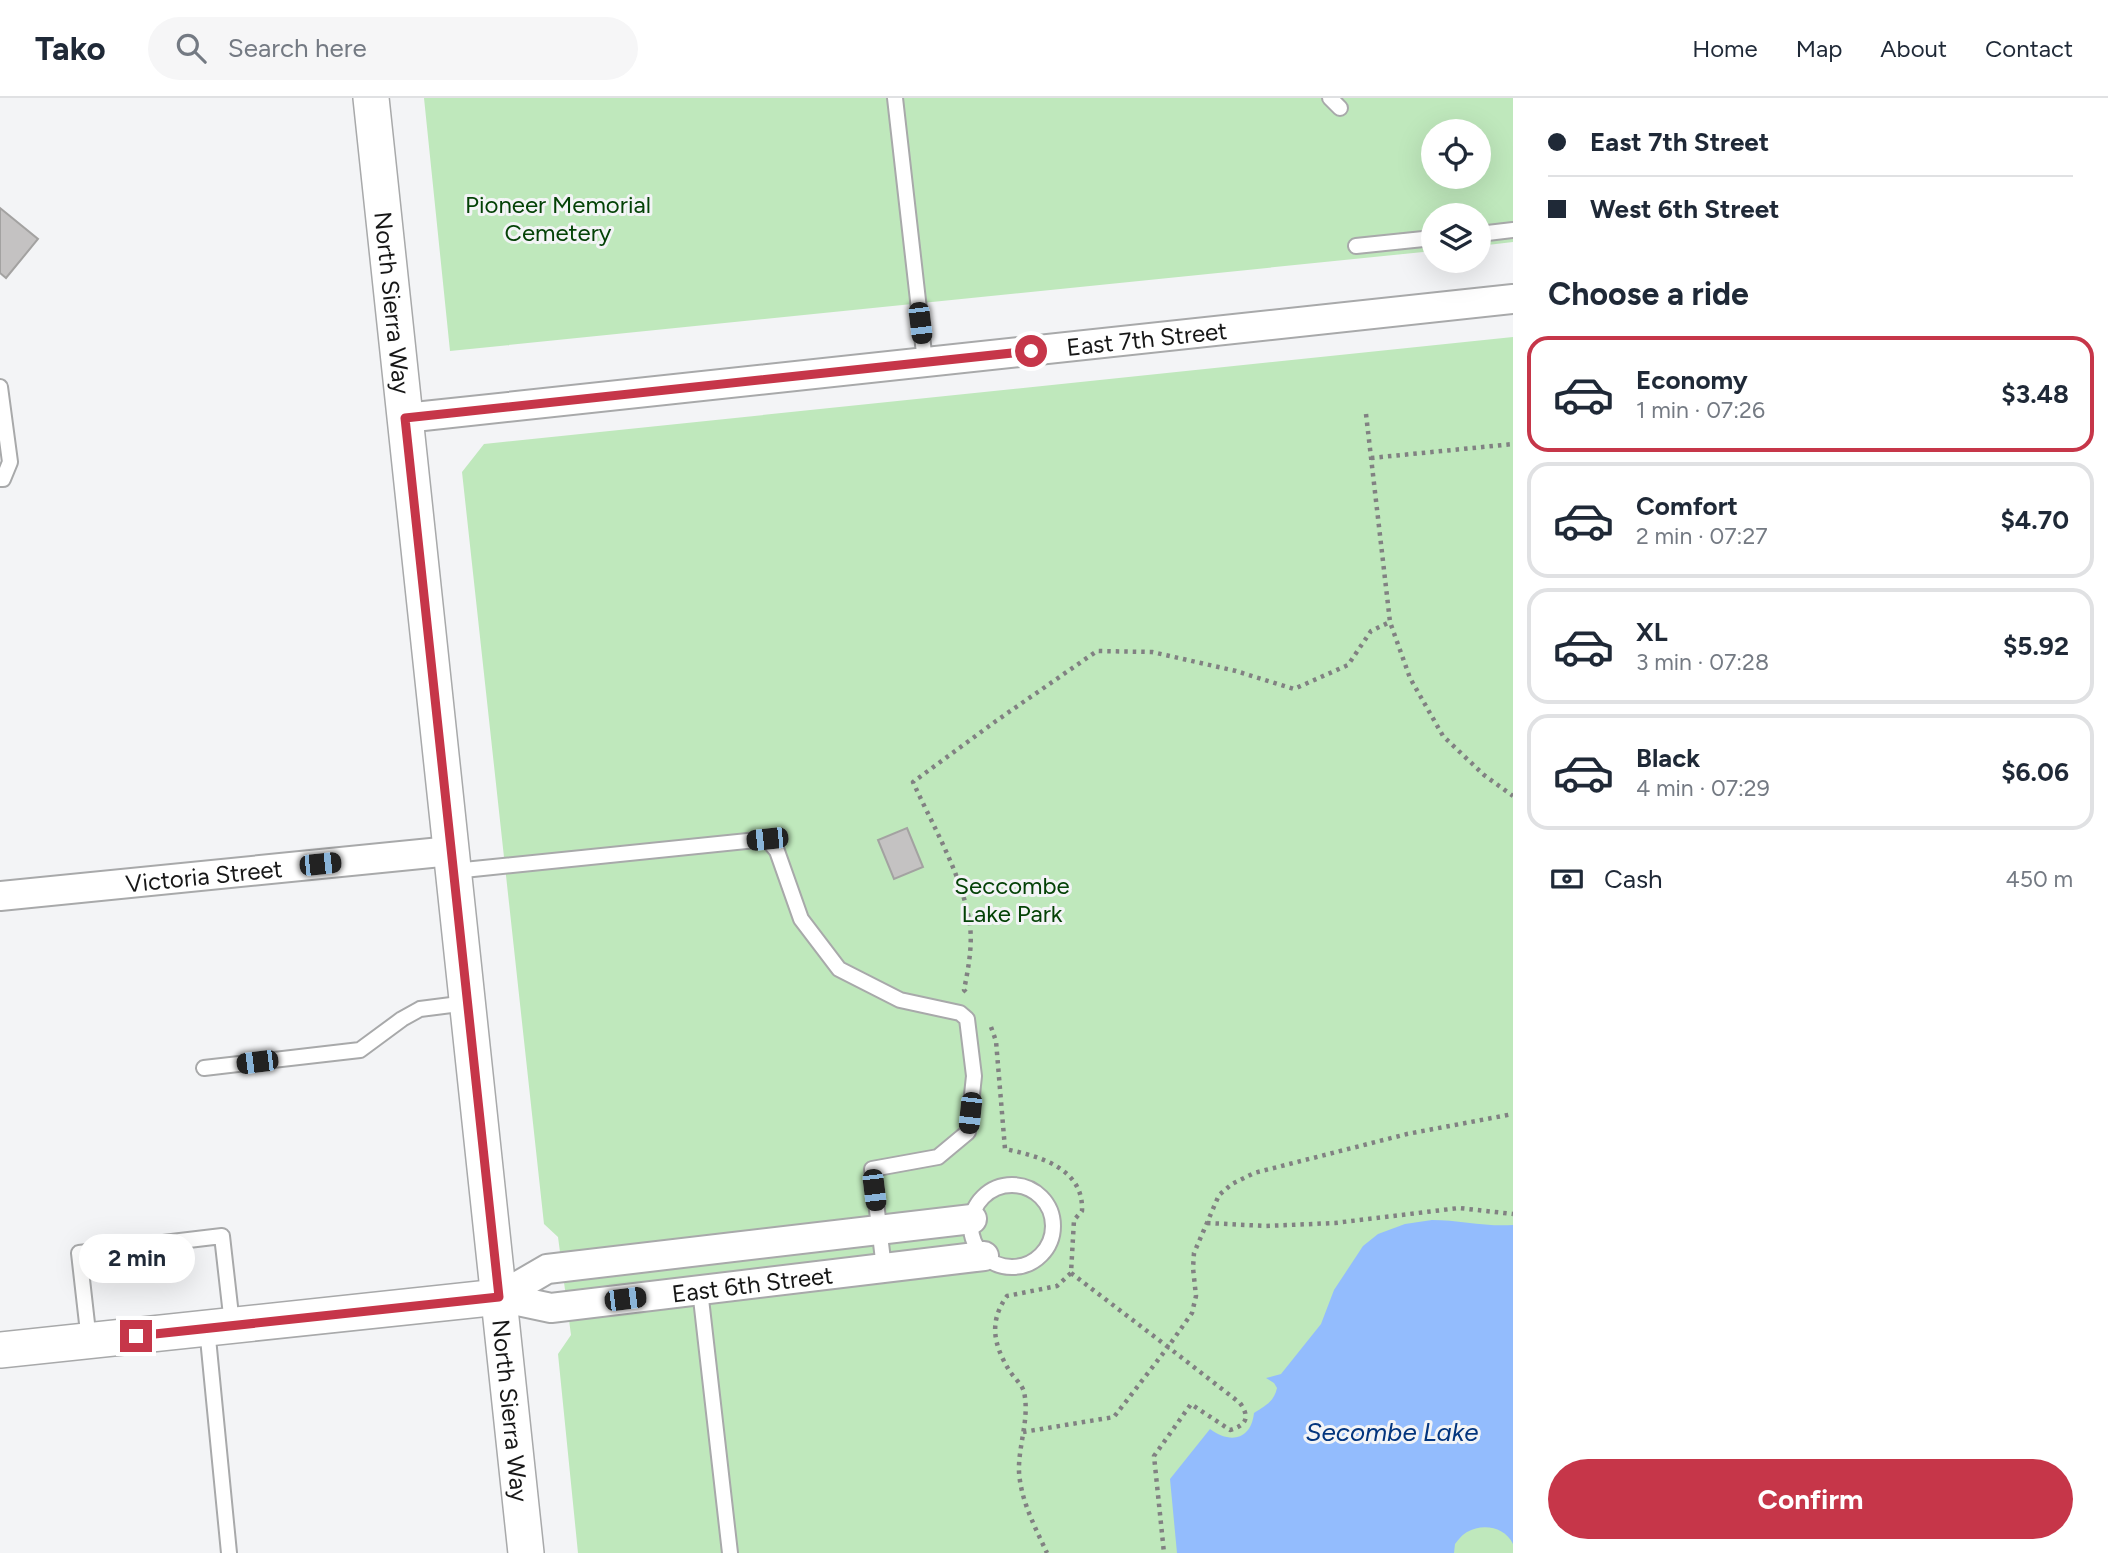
<!DOCTYPE html>
<html lang="en">
<head>
<meta charset="utf-8">
<style>
	:root { --surface:#fff; --page:#f6f6f7; --text:#1f2937; --muted:#747a83; --line:#e0e1e3; --accent:#c63649 }
	body { margin:0; font-family:Figtree,sans-serif; background:var(--page); color:var(--text); height:100vh; display:flex; flex-direction:column; font-size:26px; white-space:nowrap }
	* { box-sizing:border-box; margin:0 }
	p { font-size:23px; color:var(--muted) }
	.icon { flex:none; width:38px; height:38px; fill:none; stroke:currentColor; stroke-width:2; stroke-linecap:round; stroke-linejoin:round }
	.map { position:relative; flex:1; overflow:hidden }
	.details { display:flex; flex-direction:column; background:var(--surface); width:595px }
	.details>* { flex:none }
	.top-card { display:grid; align-content:center; height:154px; padding:0 35px; background:var(--surface) }
	.buttons { position:absolute; left:1421px; top:21px; display:grid; gap:14px }
	.buttons a { display:grid; place-items:center; width:70px; height:70px; border-radius:50%; background:var(--surface); box-shadow:0 7px 28px #0002; font-size:35px }
	.end { position:absolute; width:32px; height:32px; margin:-16px; border:9px solid #c63649; background:#fff; box-shadow:0 0 0 4px #fff }
	.from { border-radius:50% }
	.bubble { position:absolute; height:49px; border-radius:24px; background:var(--surface); box-shadow:0 7px 28px #0002; font-size:23px; font-weight:700; line-height:49px; text-align:center }
	.car { position:absolute; width:21px; height:42px; margin:-21px -10px; border-radius:9px; box-shadow:0 0 5px 2px #0007; background:linear-gradient(#222 24%,#8ab4d8 0 40%,#222 0 76%,#8ab4d8 0 86%,#222 0) }
	.top-card b { display:flex; align-items:center; gap:24px; height:66px; font-size:26px }
	.top-card b+b { border-top:2px solid var(--line) }
	.top-card i { width:18px; height:18px; background:var(--text) }
	ul { padding:0; list-style:none }
	li { display:flex; align-items:center; gap:21px; height:116px; margin:0 14px 10px; padding:0 21px; border:4px solid var(--line); border-radius:21px }
	li div { flex:1 }
	li b { display:block; font-size:26px }
	li em { font-style:normal; font-weight:700 }
	li.on { border-color:var(--accent) }
	li>.icon { width:63px; height:63px; stroke-width:1.5 }
	h2 { padding:0 35px; font-size:32px; line-height:84px }
	.pay { display:flex; align-items:center; gap:18px; height:77px; padding:0 35px; font-size:26px }
	.pay p { margin-inline-start:auto }
	.primary-button { display:flex; gap:14px; margin-top:auto; padding:14px 35px }
	.primary-button a { flex:1; height:80px; border-radius:42px; background:var(--accent); color:#fff; font-size:28px; font-weight:700; line-height:80px; text-align:center }
	header { display:flex; align-items:center; gap:42px; box-sizing:border-box; height:98px; padding:0 35px; background:var(--surface); border-bottom:2px solid var(--line) }
	header strong { font-size:33px }
	nav { display:flex; gap:38px; margin-inline-start:auto; font-size:24px }
	.search { width:490px; height:63px; background:var(--page); display:flex; align-items:center; gap:18px; box-sizing:border-box; padding:0 24px; border-radius:38px; color:var(--muted); font-size:26px }
	main { display:flex; flex:1; min-height:0 }
	.map>svg:first-child { display:block }
	.green { fill:#bfe8bc; fill-rule:evenodd }
	.water { fill:#93bcfd }
	.building { fill:#c4c2c2; stroke:#a3a2a1; stroke-width:2 }
	.lines { fill:none; stroke-linecap:round; stroke-linejoin:round }
	.service-casing { stroke:#a8a9aa; stroke-width:18 }
	.minor-casing { stroke:#a8a9aa; stroke-width:32 }
	.tertiary-casing { stroke:#a8a9aa; stroke-width:38 }
	.path { stroke:#818182; stroke-width:4.5; stroke-dasharray:3.5 5; stroke-linecap:butt }
	.service { stroke:#fff; stroke-width:14 }
	.minor { stroke:#fff; stroke-width:28 }
	.tertiary { stroke:#fff; stroke-width:35 }
	.route { stroke:#c63649; stroke-width:9 }
	.labels { text-anchor:middle; dominant-baseline:central; stroke-width:6; stroke-linejoin:round; paint-order:stroke }
	.park-label { font-size:24px; fill:#044206; stroke:#f3f4f6 }
	.street-label { font-size:24px; fill:#171717; stroke:#f3f4f6 }
	.water-label { font-size:26px; font-style:italic; fill:#03357e; stroke:#f3f4f6 }
</style>
</head>
<body>
<header>
<strong>Tako</strong>
<div class="search"><svg class="icon" aria-label="search" viewBox="0 0 24 24"><circle cx="10" cy="10" r="6"/><path d="M15 15l6 6"/></svg>Search here</div>
<nav><a>Home</a><a>Map</a><a>About</a><a>Contact</a></nav>
</header>
<main>
<div class="map">
<svg width="1513" height="1455" viewBox="0 0 1513 1455">
	<rect width="100%" height="100%" fill="#f3f4f6"/>
	<!-- green -->
	<path class="green" d="M424 0H1513V144L1479 148V117H1433V153L450 253ZM1433 33H1479V79H1433Z
		M1513 239V1455H578L558 1256 571 1237 558 1139 544 1126 462 374 484 346Z"/>
	<!-- water -->
	<path class="water" d="M1432 1122C1459 1122 1486 1129 1513 1127V1446C1505 1429 1483 1425 1467 1434 1463 1436 1458 1442 1455 1446L1454 1455H1177L1170 1381 1210 1331C1230 1346 1251 1342 1254 1315 1265 1308 1274 1304 1277 1290L1274 1285 1266 1280 1281 1276 1321 1226 1334 1192 1363 1148 1378 1136 1405 1126Z"/>
	<!-- building -->
	<path class="building" d="M0 110 38 141 6 180 0 175Z
		M907 730 923 769 894 781 878 742Z"/>
	<g class="lines">
		<!-- service casing -->
		<g class="service-casing">
			<path id="service" d="M895 0 925 264
				M1330 0 1340 10
				M1479 136 1513 132
				M1356 148 1433 140
				M0 289 10 364 3 381H0
				M454 773 767 741 777 753 801 821 839 871 900 902 960 915 967 921 974 978 968 1034 938 1059 872 1071 884 1170
				M204 970 360 952 402 921 420 911 467 905
				M971 1128a41 41 0 1 1 82 0a41 41 0 1 1-82 0Z
				M700 1192 730 1455
				M207 1230 229 1455
				M89 1243 79 1155 222 1138 232 1226"/>
		</g>
		<!-- minor casing -->
		<g class="minor-casing">
			<g id="minor">
				<path id="s1" d="M405 320 1513 201"/>
				<path id="s2" d="M0 798 451 753"/>
				<path id="s3" d="M499 1199 551 1210 984 1158"/>
				<path d="M499 1199 547 1171 972 1121"/>
			</g>
		</g>
		<!-- tertiary casing -->
		<g class="tertiary-casing">
			<g id="tertiary">
				<path id="s4" d="M371 0 526 1455"/>
				<path d="M0 1252 499 1199"/>
			</g>
		</g>
		<!-- path -->
		<path class="path" d="M1366 316 1390 524 1410 580 1443 638 1484 677 1513 698
			M1371 360 1513 346
			M966 894 964 892C969 867 974 841 968 816 958 770 932 726 913 684L996 623 1097 553 1152 554 1236 573 1294 591 1348 567 1371 533 1390 524
			M991 929 996 943 1005 1051C1039 1058 1084 1070 1082 1113L1074 1122 1071 1175 1057 1188 1007 1198C989 1223 993 1246 1009 1272 1013 1279 1022 1286 1024 1294 1030 1320 1018 1348 1019 1374 1021 1403 1035 1429 1047 1455
			M1207 1125 1266 1128 1335 1125 1459 1110 1513 1116
			M1071 1175 1168 1249 1192 1215 1196 1198 1193 1170 1194 1155 1219 1097 1232 1086 1254 1075 1407 1036 1513 1016
			M1023 1334 1114 1319 1168 1249 1240 1305C1250 1319 1247 1327 1230 1332L1191 1306 1154 1358 1164 1455"/>
		<!-- service -->
		<use href="#service" class="service"/>
		<!-- minor -->
		<use href="#minor" class="minor"/>
		<!-- tertiary -->
		<use href="#tertiary" class="tertiary"/>
	</g>
	<g class="lines">
		<!-- route -->
		<path class="route" d="M136 1238 499 1199 405 320 1031 253"/>
	</g>
	<g class="labels">
		<!-- park labels -->
		<g class="park-label">
			<text x="558" y="106">Pioneer Memorial<tspan x="558" dy="28">Cemetery</tspan></text>
			<text x="1012" y="787">Seccombe<tspan x="1012" dy="28">Lake Park</tspan></text>
		</g>
		<!-- street labels -->
		<g class="street-label">
			<text stroke="none"><textPath href="#s4" startOffset="206">North Sierra Way</textPath></text>
			<text stroke="none"><textPath href="#s1" startOffset="746">East 7th Street</textPath></text>
			<text stroke="none"><textPath href="#s2" startOffset="205">Victoria Street</textPath></text>
			<text stroke="none"><textPath href="#s3" startOffset="256">East 6th Street</textPath></text>
			<text stroke="none"><textPath href="#s4" startOffset="1320">North Sierra Way</textPath></text>
		</g>
		<!-- water labels -->
		<g class="water-label">
			<text x="1392" y="1334">Secombe Lake</text>
		</g>
	</g>
</svg>
<div class="buttons">
<a><svg class="icon" aria-label="locate" viewBox="0 0 24 24"><circle cx="12" cy="12" r="6"/><path d="M12 2v4M12 18v4M2 12h4M18 12h4"/></svg></a>
<a><svg class="icon" aria-label="layers" viewBox="0 0 24 24"><path d="M12 4l9 5-9 5-9-5zM3 14l9 5 9-5"/></svg></a>
</div>
<i class="end from" style="left:1031px;top:253px"></i>
<i class="end" style="left:136px;top:1238px"></i>
<div class="bubble" style="left:79px;top:1136px;width:116px">2 min</div>
<i class="car" style="left:920px;top:225px;rotate:173deg"></i>
<i class="car" style="left:767px;top:741px;rotate:264deg"></i>
<i class="car" style="left:320px;top:766px;rotate:84deg"></i>
<i class="car" style="left:257px;top:964px;rotate:263deg"></i>
<i class="car" style="left:970px;top:1015px;rotate:186deg"></i>
<i class="car" style="left:874px;top:1092px;rotate:173deg"></i>
<i class="car" style="left:625px;top:1201px;rotate:83deg"></i>
</div>
<section class="details">
<div class="top-card">
<b><i class="from"></i>East 7th Street</b>
<b><i></i>West 6th Street</b>
</div>
<h2>Choose a ride</h2>
<ul>
<li class="on"><svg class="icon" aria-label="car" viewBox="0 0 24 24"><path d="M5 17H2v-5l4-1 3-4h7l3 4 3 1v5h-3M9 17h6M6 11h13"/><circle cx="7" cy="17" r="2"/><circle cx="17" cy="17" r="2"/></svg><div><b>Economy</b><p>1 min · 07:26</p></div><em>$3.48</em></li>
<li><svg class="icon" aria-label="car" viewBox="0 0 24 24"><path d="M5 17H2v-5l4-1 3-4h7l3 4 3 1v5h-3M9 17h6M6 11h13"/><circle cx="7" cy="17" r="2"/><circle cx="17" cy="17" r="2"/></svg><div><b>Comfort</b><p>2 min · 07:27</p></div><em>$4.70</em></li>
<li><svg class="icon" aria-label="car" viewBox="0 0 24 24"><path d="M5 17H2v-5l4-1 3-4h7l3 4 3 1v5h-3M9 17h6M6 11h13"/><circle cx="7" cy="17" r="2"/><circle cx="17" cy="17" r="2"/></svg><div><b>XL</b><p>3 min · 07:28</p></div><em>$5.92</em></li>
<li><svg class="icon" aria-label="car" viewBox="0 0 24 24"><path d="M5 17H2v-5l4-1 3-4h7l3 4 3 1v5h-3M9 17h6M6 11h13"/><circle cx="7" cy="17" r="2"/><circle cx="17" cy="17" r="2"/></svg><div><b>Black</b><p>4 min · 07:29</p></div><em>$6.06</em></li>
</ul>
<div class="pay"><svg class="icon" aria-label="cash" viewBox="0 0 24 24"><path d="M3 7h18v10H3z"/><circle cx="12" cy="12" r="2"/></svg>Cash<p>450 m</p></div>
<div class="primary-button"><a>Confirm</a></div>
</section>
</main>
</body>
</html>
